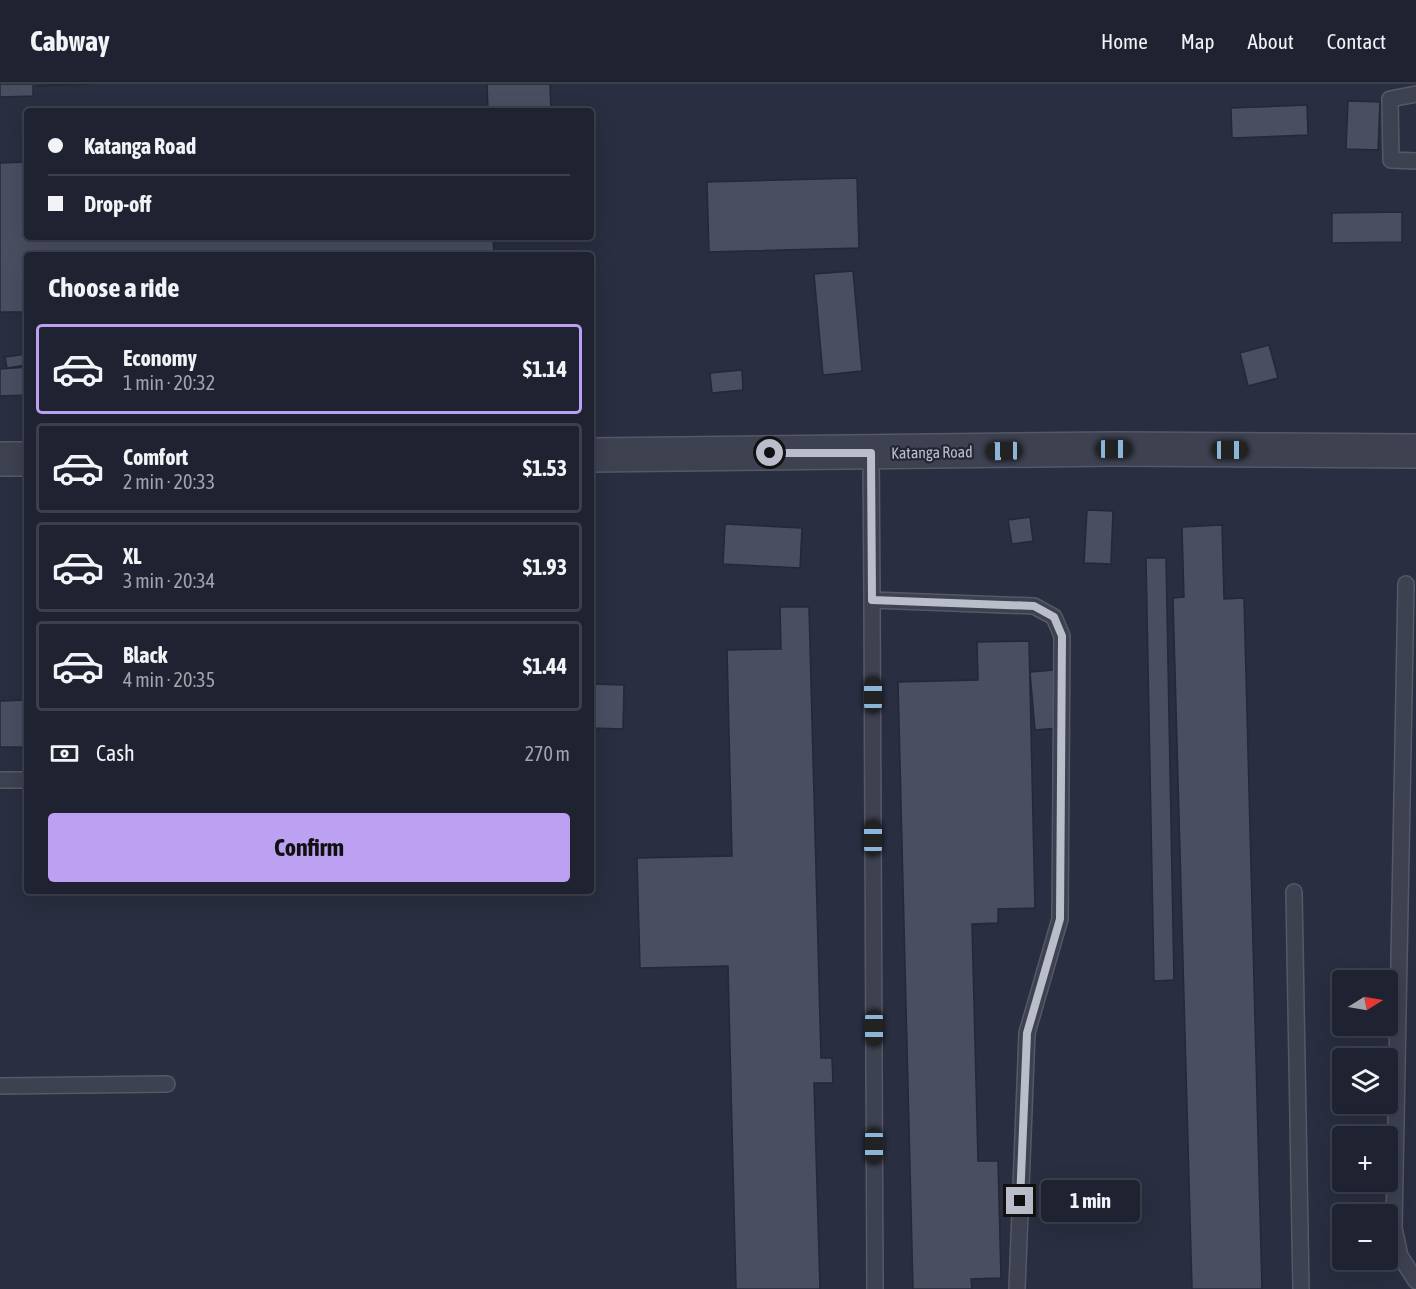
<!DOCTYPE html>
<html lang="en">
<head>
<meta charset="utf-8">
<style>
	:root { --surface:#1f2230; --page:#272a38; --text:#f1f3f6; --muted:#a1a4ab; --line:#3c3f4c; --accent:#bca0f2 }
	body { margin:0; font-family:"Asap Condensed",sans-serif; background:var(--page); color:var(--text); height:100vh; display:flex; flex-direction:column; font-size:22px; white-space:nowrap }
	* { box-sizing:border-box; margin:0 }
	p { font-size:20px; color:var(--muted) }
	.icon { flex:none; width:33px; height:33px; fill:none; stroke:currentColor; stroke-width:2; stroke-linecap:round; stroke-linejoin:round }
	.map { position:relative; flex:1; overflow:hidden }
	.details { position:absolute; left:24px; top:168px; width:570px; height:642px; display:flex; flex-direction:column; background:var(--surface); border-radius:6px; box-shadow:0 6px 24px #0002,0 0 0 2px var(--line) }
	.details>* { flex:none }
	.hud { position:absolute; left:24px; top:24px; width:570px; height:132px; border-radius:6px; box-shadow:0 6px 24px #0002,0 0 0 2px var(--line); display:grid; align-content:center; height:132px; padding:0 24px; background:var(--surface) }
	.needle { width:39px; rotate:79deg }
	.controls { position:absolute; left:1332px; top:886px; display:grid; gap:12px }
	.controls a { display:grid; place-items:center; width:66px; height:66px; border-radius:6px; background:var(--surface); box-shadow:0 6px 24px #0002,0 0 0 2px var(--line); font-size:30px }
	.end { position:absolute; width:27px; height:27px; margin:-14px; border:8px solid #babdca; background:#111; box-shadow:0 0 0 3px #111 }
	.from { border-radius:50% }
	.bubble { position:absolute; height:42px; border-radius:6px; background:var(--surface); box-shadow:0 6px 24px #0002,0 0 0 2px var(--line); font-size:20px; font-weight:700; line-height:42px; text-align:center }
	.car { position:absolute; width:18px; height:36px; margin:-18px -9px; border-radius:8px; box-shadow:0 0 4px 2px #0007; background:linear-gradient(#222 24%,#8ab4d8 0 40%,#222 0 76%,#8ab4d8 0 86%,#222 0) }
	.hud b { display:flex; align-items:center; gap:21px; height:57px; font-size:22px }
	.hud b+b { border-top:2px solid var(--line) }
	.hud i { width:15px; height:15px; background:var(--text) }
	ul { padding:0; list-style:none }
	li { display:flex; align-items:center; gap:18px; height:90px; margin:0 12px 9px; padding:0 12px; border:3px solid var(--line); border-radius:6px }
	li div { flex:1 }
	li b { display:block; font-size:22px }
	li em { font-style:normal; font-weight:700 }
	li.selected { border-color:var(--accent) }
	li>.icon { width:54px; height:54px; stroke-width:1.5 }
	h2 { padding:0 24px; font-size:27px; line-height:72px }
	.pay { display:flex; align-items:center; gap:15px; height:66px; padding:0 24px; font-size:22px }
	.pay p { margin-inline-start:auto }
	.cta { display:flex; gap:12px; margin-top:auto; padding:12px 24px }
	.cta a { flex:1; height:69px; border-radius:6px; background:var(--accent); color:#111; font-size:24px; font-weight:700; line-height:69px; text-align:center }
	header { display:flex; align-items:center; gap:36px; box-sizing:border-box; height:84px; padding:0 30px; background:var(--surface); border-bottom:2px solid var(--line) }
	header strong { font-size:28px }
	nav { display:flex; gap:33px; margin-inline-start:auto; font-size:21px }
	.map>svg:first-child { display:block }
	.building { fill:#494e61; stroke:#242837; stroke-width:1.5 }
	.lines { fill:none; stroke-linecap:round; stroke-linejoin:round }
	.service-casing { stroke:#555967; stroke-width:18 }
	.tertiary-casing { stroke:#555967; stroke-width:36 }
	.service { stroke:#3d4150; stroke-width:15 }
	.tertiary { stroke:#3d4150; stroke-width:33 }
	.route { stroke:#babdca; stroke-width:8 }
	.labels { text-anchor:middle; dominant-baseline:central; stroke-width:4.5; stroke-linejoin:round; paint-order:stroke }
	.street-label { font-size:16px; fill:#babdca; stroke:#222635 }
</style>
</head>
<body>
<header>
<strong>Cabway</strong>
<nav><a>Home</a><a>Map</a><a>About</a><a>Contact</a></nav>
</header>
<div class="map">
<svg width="1416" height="1205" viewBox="0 0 1416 1205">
	<rect width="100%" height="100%" fill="#292e40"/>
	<!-- building -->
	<path class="building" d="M0 0H90L33 2V12L0 13Z
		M487 0H550L551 27H488Z
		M1348 17 1380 18 1378 66 1346 65Z
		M1307 21 1308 51 1232 54 1231 24Z
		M27 78V153H493L494 171H27V228H0V79Z
		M857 94 859 164 709 168 707 98Z
		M1402 128V158L1332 159V129Z
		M853 187 862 287 823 291 814 190Z
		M1269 261 1278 294 1248 302 1240 269Z
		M27 270V281L7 284 5 273Z
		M27 283V311L0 312V285Z
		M742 286 743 306 712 309 710 289Z
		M1087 426 1113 427 1111 480 1084 479Z
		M1030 433 1033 457 1012 460 1008 436Z
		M725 440 802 444 800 484 723 480Z
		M1222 441 1224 515 1244 514 1262 1205H1192L1173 514 1184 513 1182 443Z
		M1146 474H1166L1174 896 1154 897Z
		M780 523H809L821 974H832L833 999H814L820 1205H736L728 882 640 884 637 774 732 772 727 566 781 565Z
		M1029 557 1035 824 998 825V839L972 840 978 1077H998L1001 1194 971 1195 972 1205H913L898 598 978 596 977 558Z
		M1054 586 1059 644 1035 646 1030 588Z
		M593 600 624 601 623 645 592 644Z
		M27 616 25 663H0V617Z"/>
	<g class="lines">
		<!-- service casing -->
		<g class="service-casing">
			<path id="service" d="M1416 10 1390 15 1391 76 1416 77
				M871 369 872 516 1034 522 1054 533 1062 552 1060 835 1027 949 1017 1205
				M1406 500 1394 1144 1400 1172 1416 1197
				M872 516 875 1205
				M0 696H27
				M1294 808 1301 1205
				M0 1002 167 1000"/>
		</g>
		<!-- tertiary casing -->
		<g class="tertiary-casing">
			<path id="tertiary" d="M591 371 1114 365 1416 367
				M0 375H27"/>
		</g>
		<!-- service -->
		<use href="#service" class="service"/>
		<!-- tertiary -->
		<use href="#tertiary" class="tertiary"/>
	</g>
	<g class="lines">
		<!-- route -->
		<path class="route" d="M770 369H871L872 516 1034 522 1054 533 1062 552 1060 835 1027 949 1020 1117"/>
	</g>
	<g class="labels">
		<!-- street labels -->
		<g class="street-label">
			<text transform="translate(932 368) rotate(-1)">Katanga Road</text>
		</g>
	</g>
</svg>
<div class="controls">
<a><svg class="needle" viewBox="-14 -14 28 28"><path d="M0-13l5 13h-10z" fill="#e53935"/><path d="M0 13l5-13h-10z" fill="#a1a4ab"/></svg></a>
<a><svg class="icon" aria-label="layers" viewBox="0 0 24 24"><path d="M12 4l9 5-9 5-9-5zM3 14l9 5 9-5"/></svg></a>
<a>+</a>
<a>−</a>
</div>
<i class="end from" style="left:770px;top:369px"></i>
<i class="end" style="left:1020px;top:1117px"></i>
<div class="bubble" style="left:1041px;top:1096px;width:99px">1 min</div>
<i class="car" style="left:1114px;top:365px;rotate:90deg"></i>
<i class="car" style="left:1230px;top:366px;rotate:90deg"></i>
<i class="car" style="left:1004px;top:367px;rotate:269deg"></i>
<i class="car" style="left:873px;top:611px;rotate:0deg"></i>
<i class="car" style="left:873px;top:754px;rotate:0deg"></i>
<i class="car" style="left:874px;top:944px;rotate:180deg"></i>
<i class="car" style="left:874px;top:1062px;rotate:180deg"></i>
<div class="hud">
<b><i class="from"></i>Katanga Road</b>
<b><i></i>Drop-off</b>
</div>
<section class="details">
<h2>Choose a ride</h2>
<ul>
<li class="selected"><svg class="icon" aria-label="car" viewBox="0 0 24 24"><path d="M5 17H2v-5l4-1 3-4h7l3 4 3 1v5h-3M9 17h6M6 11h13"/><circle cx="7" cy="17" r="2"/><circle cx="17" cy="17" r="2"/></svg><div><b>Economy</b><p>1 min · 20:32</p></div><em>$1.14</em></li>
<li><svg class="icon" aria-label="car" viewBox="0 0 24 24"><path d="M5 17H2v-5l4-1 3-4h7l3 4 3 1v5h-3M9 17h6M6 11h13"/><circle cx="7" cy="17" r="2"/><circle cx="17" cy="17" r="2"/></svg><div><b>Comfort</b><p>2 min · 20:33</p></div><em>$1.53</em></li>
<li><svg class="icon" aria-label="car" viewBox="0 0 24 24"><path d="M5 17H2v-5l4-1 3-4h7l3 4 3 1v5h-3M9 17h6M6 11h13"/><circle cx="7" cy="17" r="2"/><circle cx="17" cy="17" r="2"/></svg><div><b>XL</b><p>3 min · 20:34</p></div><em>$1.93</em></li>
<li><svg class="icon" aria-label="car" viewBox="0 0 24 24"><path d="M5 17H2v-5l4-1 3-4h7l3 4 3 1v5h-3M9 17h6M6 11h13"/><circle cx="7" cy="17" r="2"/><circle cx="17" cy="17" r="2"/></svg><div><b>Black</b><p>4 min · 20:35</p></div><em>$1.44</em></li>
</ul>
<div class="pay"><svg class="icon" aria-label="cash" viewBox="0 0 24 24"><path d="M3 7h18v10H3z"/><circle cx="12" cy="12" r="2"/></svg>Cash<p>270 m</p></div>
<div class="cta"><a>Confirm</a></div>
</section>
</div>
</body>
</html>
